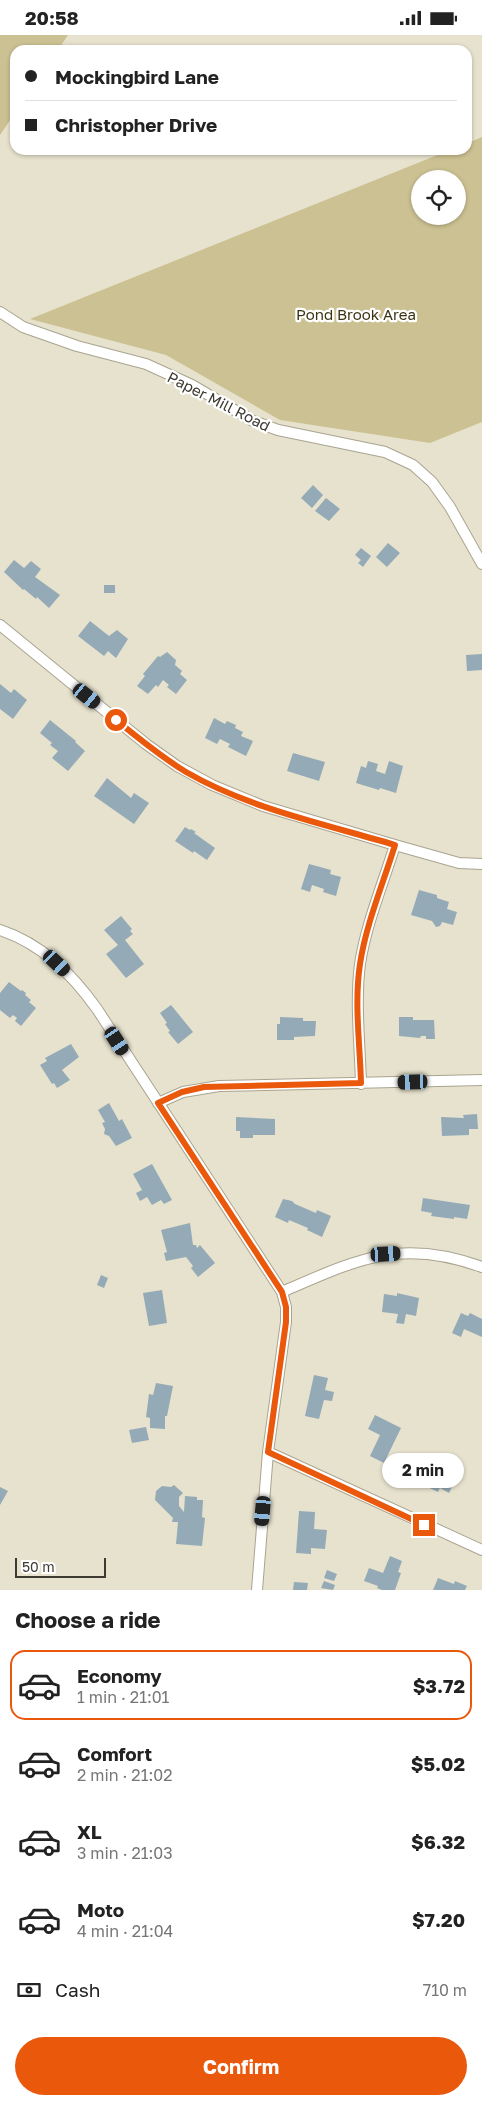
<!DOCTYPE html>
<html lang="en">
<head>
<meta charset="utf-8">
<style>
	:root { --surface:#fff; --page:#f2f2f2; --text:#222; --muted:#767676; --line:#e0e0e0; --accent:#ea580c }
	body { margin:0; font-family:"Golos Text",sans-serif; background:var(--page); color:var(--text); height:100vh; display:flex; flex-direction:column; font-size:19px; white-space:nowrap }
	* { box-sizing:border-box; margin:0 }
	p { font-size:16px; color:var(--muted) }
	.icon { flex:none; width:28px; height:28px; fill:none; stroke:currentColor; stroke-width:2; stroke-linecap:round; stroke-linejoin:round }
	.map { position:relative; height:1555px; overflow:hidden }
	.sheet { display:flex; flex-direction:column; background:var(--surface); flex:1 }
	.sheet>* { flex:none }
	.banner { position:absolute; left:10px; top:10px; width:462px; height:110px; border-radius:15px; box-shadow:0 1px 4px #0004; display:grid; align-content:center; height:110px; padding:0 15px; background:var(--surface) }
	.tools { position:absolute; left:411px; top:135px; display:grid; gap:10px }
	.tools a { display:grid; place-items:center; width:55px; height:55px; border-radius:50%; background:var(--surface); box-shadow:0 1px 4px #0004; font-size:25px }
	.scale { position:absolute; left:15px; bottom:12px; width:91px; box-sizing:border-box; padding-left:5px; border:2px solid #3c3a32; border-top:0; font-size:14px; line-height:18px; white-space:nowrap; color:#3c3a32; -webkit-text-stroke:4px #fff; paint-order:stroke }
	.end { position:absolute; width:22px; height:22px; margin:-11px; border:6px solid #ea580c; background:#fff; box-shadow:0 0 0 2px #fff }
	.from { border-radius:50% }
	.bubble { position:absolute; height:35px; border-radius:18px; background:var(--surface); box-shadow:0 1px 4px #0004; font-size:16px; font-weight:700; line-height:35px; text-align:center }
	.car { position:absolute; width:15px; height:30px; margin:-15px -8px; border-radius:6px; box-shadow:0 0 4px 1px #0007; background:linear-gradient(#222 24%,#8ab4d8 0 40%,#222 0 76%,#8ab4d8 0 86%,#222 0) }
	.banner b { display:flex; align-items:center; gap:18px; height:48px; font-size:19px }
	.banner b+b { border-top:1px solid var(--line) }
	.banner i { width:12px; height:12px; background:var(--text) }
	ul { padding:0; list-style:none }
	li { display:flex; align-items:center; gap:15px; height:70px; margin:0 10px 8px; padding:0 5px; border:2px solid transparent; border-radius:15px }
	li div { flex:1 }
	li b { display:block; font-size:19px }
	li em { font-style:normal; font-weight:700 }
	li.active { border-color:var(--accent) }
	li>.icon { width:45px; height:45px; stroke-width:1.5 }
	h2 { padding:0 15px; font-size:22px; line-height:60px }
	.pay { display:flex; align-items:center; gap:12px; height:55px; padding:0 15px; font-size:19px }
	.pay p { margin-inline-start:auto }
	.primary-button { display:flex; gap:10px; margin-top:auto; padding:10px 15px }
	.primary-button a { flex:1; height:58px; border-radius:30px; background:var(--accent); color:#fff; font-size:20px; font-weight:700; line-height:58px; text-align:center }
	.status { display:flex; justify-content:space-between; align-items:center; height:35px; padding:0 25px; background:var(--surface); direction:ltr }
	.status svg { height:14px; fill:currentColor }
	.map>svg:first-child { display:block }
	.green { fill:#ccc192; fill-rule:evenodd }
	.building { fill:#94aab6 }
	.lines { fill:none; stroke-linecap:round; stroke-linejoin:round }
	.street-casing { stroke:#a9a490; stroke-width:12 }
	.street { stroke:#fff; stroke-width:10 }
	.route { stroke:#ea580c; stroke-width:6 }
	.labels { text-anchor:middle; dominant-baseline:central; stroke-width:4.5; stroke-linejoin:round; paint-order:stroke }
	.park-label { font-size:15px; fill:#3b3412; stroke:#fff }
	.street-label { font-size:15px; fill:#3c3a32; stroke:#fff }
</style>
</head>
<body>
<div class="status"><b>20:58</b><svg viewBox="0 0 49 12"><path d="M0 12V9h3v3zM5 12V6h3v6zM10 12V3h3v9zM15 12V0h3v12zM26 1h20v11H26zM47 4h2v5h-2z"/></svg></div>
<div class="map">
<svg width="482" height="1555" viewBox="0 0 482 1555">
	<rect width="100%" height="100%" fill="#e7e2cd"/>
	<!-- green -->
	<path class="green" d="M0 0H68L58 15H15V78L0 100Z
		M482 102V387L430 408 280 385 166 320 30 284 450 115H468V108ZM420 144H458V181H420Z"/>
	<!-- building -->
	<path class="building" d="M313 450 323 460 312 473 301 463Z
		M326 463 340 474 329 486 315 476Z
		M388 508 400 518 387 532 376 522Z
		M361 513 371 521 363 532 358 528 361 525 355 520Z
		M14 525 24 533 31 526 41 534 35 542 60 560 49 573 37 562 36 564 24 554 23 555 4 537Z
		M104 550H115V558H104Z
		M90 586 109 601 117 595 128 604 116 623 108 616 104 621 78 601Z
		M167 617 176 625 175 630 182 636 180 639 187 645 176 659 167 652 169 650 163 645 158 652 156 650 148 659 137 651 145 641 143 639 158 621 160 622Z
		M482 619V635L467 636 466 620Z
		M0 649 11 658 14 654 27 665 13 684 0 674Z
		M214 683 225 689 227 686 236 690 235 693 243 697 241 701 253 706 246 721 228 712 230 709 220 704 217 709 205 703Z
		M50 685 76 706 75 707 85 716 68 736 52 723 58 716 50 710 52 708 40 698Z
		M293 718 325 727 319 746 287 736Z
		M368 726 378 729 376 736 385 739 389 726 403 731 396 758 380 753 379 755 356 748 361 731 366 733Z
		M107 743 131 763 134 758 149 768 134 789 94 761Z
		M185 792 190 795 191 794 196 797 194 798 215 813 207 825 194 816 193 818 175 806Z
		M309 829 331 835 330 839 341 842 336 861 323 857 324 854 312 850 310 857 301 854Z
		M419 855 437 860V863L449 867 447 874 457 877 453 890 442 887 440 891 436 892 432 886 411 880Z
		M121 881 132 894 130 896 133 899 125 905 144 929 126 943 106 919 118 910 104 895Z
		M9 947 21 956 22 955 26 958 25 960 31 965 29 967 36 973 21 991 15 986 17 983 13 980 10 983 0 975V958Z
		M171 970 193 997 178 1009 168 997 170 996 165 989 167 988 160 978Z
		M280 982 303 983V986H316L315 1001 294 1002V1005H277V989H280Z
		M399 982H413V985H434L435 1004H426V1001H421L420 1003 399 1001Z
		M71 1009 79 1022 62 1035 70 1045 57 1053 54 1048 52 1049 40 1030 47 1026 45 1023Z
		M109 1068 119 1086 122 1084 132 1103 116 1111 109 1101 104 1099 105 1094 102 1088 105 1087 98 1075Z
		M477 1079 478 1094H469V1100L442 1101 441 1082 464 1083 463 1080Z
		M236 1082 275 1084V1100H253V1103H240V1096H236Z
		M152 1129 172 1165 164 1169 161 1165 152 1170 147 1162 140 1166 136 1158 142 1155 133 1139Z
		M423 1163 470 1170 467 1184 454 1182V1184L431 1181 432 1178 421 1176Z
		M283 1164 292 1166 295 1169 316 1178 317 1175 331 1181 322 1202 307 1195 308 1193 289 1185 288 1188 275 1182Z
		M190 1188 193 1210H196L197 1213 200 1210 215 1228 198 1242 191 1233 193 1231 186 1222 166 1226 164 1218 167 1217 161 1195Z
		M101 1240 108 1243 104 1253 97 1250Z
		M162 1255 167 1288 149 1291 143 1258Z
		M397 1258 419 1263 416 1281 406 1279 404 1289 396 1288 398 1279 382 1277 384 1259 397 1261Z
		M461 1278 468 1281 470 1278 482 1284V1302L464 1294 461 1302 452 1298Z
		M314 1340 328 1343 325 1355 334 1357 332 1366 324 1365 319 1384 305 1381Z
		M156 1348 173 1351 167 1381H165V1394L150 1393V1383L146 1382 149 1359 153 1360Z
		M375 1380 401 1393 384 1428 370 1421 380 1400 368 1394Z
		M146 1392 149 1405 132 1408 129 1395Z
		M430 1429 457 1442 449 1458 440 1453 438 1457 421 1449Z
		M174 1450 183 1458 179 1462V1471L184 1477 185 1461 197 1462V1465H203L202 1482 205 1483 202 1511 176 1509 178 1487H172L173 1483 155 1465 156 1456 162 1451 171 1452Z
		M0 1452 8 1456 0 1470Z
		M299 1476 315 1477 314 1494 327 1495 325 1514 311 1513V1519L296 1518Z
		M390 1521 402 1526 398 1537 401 1538 395 1555H382L377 1553 378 1551 364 1546 369 1533 383 1538Z
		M327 1535 337 1539 334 1546 324 1543Z
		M438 1543 454 1549 455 1546 467 1551 465 1555H433Z
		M324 1546 335 1550 333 1555 321 1553Z
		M294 1547 308 1548 307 1555H293Z"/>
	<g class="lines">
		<!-- street casing -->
		<g class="street-casing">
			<path id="street" d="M0 277 23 292 77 311 146 329 192 350 253 386 278 395 385 417 413 430 432 447 450 472 482 529
				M0 590 146 709 177 731 212 750 263 771 395 810 459 828 482 829
				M0 895C42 909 72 939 97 974L282 1257 286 1272V1287L268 1417 257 1555
				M361 1049C360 1009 355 968 360 929 366 889 383 849 395 810
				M158 1068 183 1057 219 1051 482 1045
				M282 1257C356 1225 400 1202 482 1232
				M268 1417 482 1515"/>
		</g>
		<!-- street -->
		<use href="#street" class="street"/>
	</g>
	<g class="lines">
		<!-- route -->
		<path class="route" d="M116 685C138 703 161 722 186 737 250 774 325 789 395 810 383 849 366 889 360 929 354 968 360 1009 361 1048L204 1052 182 1057 158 1068 282 1257 286 1272V1287L268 1417 424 1490"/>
	</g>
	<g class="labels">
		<!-- park labels -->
		<g class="park-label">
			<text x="356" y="279">Pond Brook Area</text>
		</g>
		<!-- street labels -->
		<g class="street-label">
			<text transform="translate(219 366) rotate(27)">Paper Mill Road</text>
		</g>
	</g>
</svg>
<div class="tools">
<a><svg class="icon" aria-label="locate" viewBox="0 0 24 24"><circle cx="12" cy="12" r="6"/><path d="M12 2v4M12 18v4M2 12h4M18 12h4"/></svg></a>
</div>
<div class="scale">50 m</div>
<i class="end from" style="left:116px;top:685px"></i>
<i class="end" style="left:424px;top:1490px"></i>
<div class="bubble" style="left:382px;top:1418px;width:82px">2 min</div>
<i class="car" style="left:87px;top:661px;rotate:129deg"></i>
<i class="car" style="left:57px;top:928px;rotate:133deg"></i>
<i class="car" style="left:117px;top:1006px;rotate:147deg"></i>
<i class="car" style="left:413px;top:1047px;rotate:268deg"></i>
<i class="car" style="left:386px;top:1219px;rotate:87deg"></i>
<i class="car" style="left:263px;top:1476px;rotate:185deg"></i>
<div class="banner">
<b><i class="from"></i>Mockingbird Lane</b>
<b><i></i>Christopher Drive</b>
</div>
</div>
<section class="sheet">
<h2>Choose a ride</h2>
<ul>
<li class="active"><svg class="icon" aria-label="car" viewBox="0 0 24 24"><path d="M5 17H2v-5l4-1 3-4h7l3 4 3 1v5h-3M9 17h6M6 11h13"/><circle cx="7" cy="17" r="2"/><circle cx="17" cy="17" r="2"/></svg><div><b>Economy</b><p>1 min · 21:01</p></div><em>$3.72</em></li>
<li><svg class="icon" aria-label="car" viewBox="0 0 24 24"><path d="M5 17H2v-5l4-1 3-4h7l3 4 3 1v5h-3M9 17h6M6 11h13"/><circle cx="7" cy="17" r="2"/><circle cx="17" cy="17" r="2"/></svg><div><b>Comfort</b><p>2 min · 21:02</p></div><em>$5.02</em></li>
<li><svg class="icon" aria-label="car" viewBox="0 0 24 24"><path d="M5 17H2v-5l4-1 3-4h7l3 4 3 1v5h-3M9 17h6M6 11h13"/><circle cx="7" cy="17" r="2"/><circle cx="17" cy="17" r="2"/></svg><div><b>XL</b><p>3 min · 21:03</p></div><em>$6.32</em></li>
<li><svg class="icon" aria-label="car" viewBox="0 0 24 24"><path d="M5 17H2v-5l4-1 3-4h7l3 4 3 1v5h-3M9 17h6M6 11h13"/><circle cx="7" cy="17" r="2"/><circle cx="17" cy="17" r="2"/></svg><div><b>Moto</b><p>4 min · 21:04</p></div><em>$7.20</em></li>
</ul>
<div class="pay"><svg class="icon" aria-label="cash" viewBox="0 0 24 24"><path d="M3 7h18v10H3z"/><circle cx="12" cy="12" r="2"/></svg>Cash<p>710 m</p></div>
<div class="primary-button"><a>Confirm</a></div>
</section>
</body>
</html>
